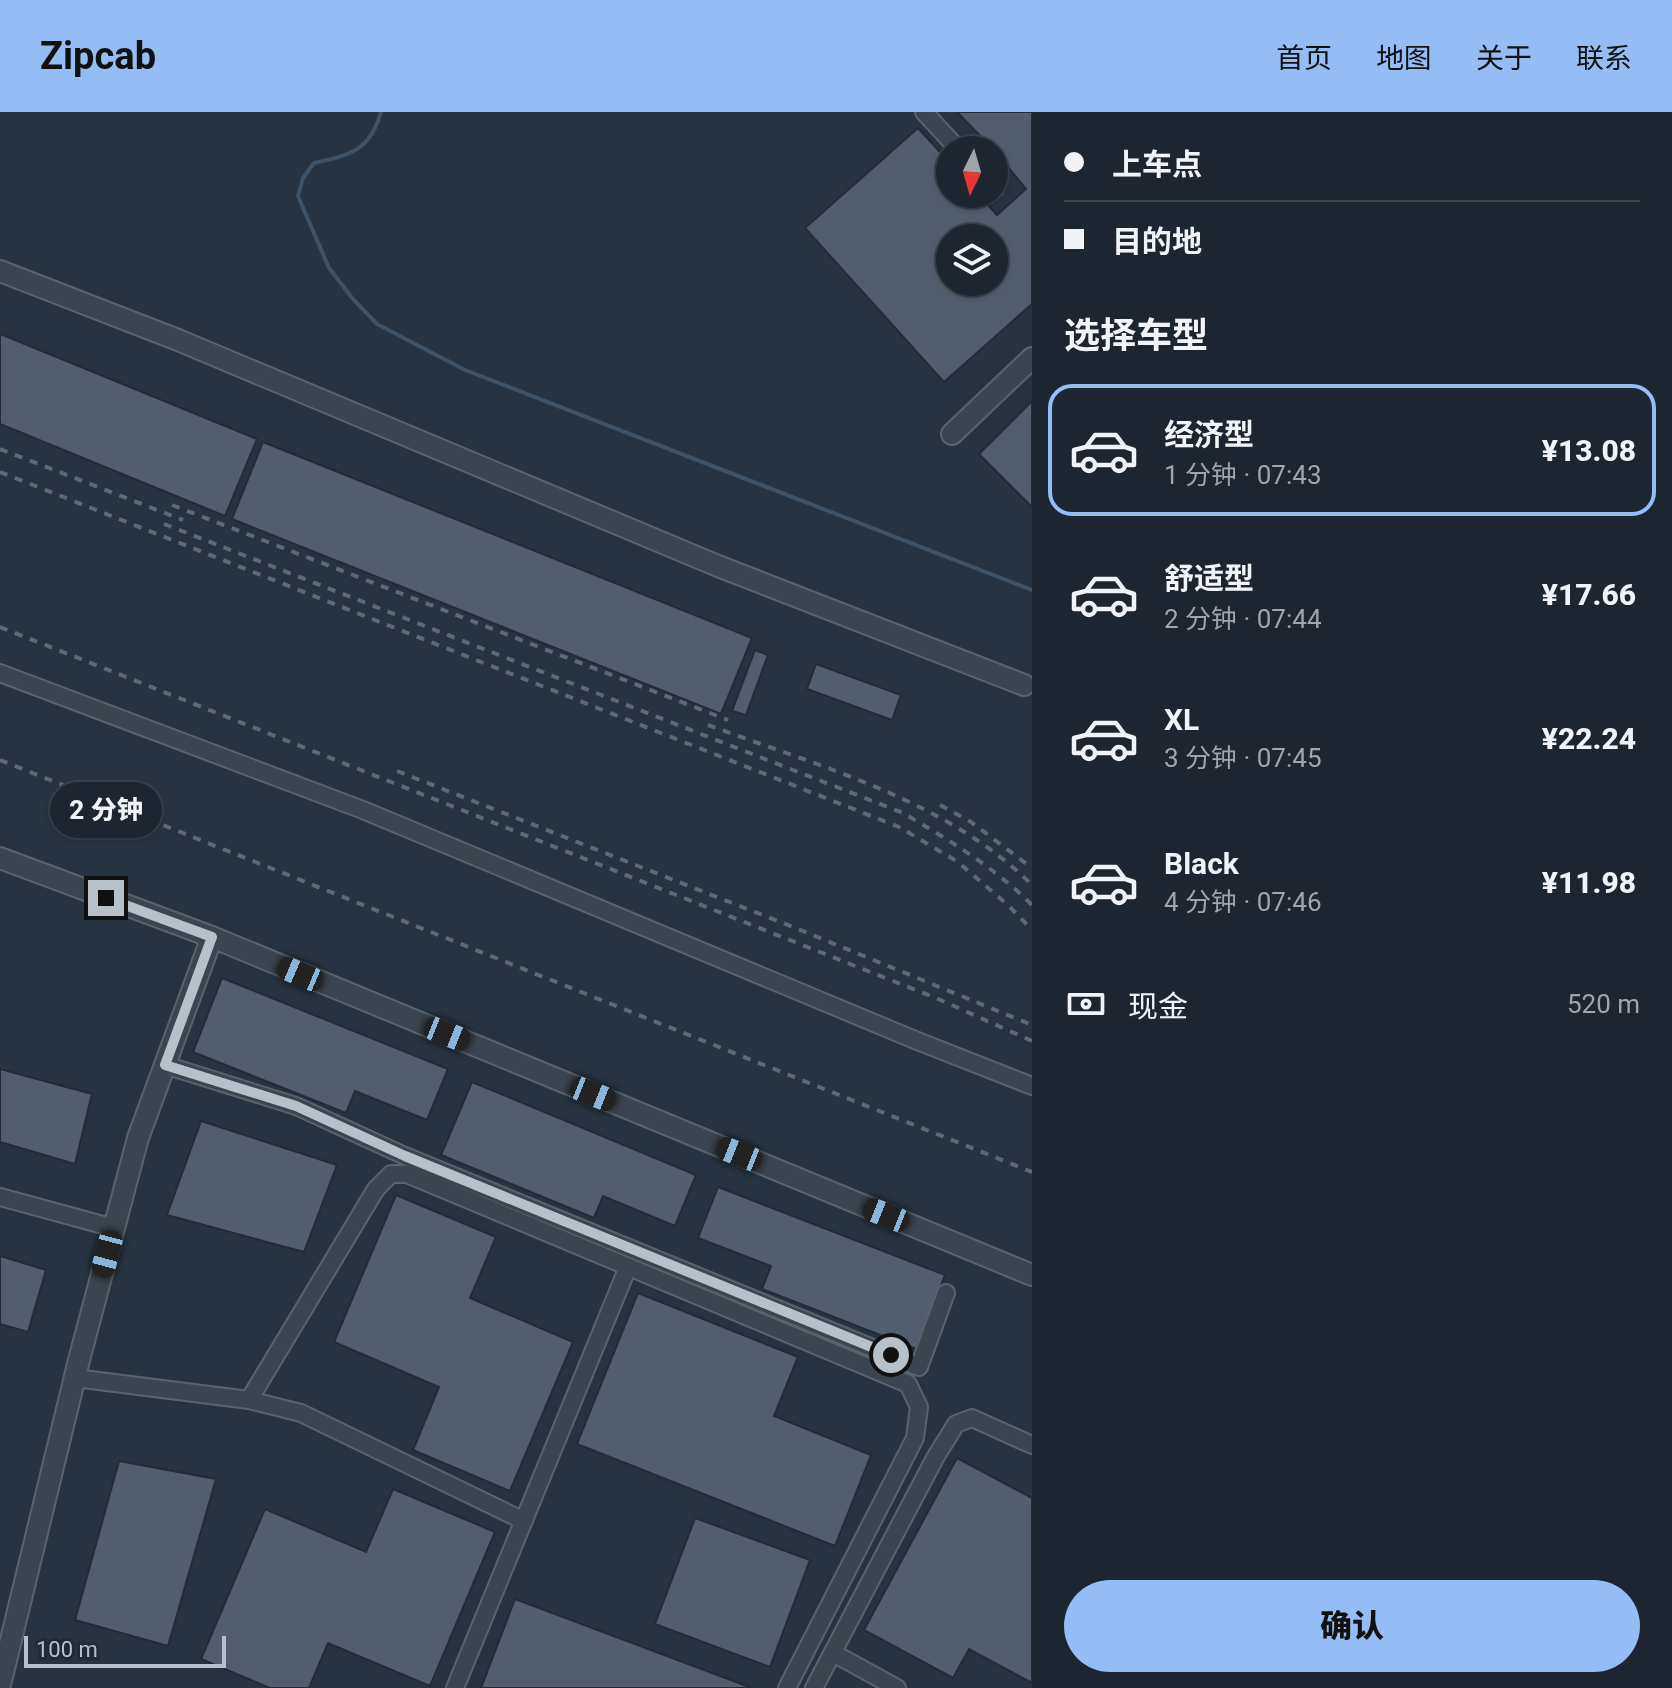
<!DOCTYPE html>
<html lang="zh">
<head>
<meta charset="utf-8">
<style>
	:root { --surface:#1d2630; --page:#2a323c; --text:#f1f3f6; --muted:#a0a5ab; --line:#3b434c; --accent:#93bdf4 }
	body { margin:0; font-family:Roboto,"Noto Sans SC",sans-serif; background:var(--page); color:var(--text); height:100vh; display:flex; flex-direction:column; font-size:30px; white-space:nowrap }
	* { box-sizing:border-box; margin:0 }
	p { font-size:26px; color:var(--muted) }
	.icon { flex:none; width:44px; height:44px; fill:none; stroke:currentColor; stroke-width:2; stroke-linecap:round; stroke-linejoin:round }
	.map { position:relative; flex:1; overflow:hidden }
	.drawer { display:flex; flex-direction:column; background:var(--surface); width:640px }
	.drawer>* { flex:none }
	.top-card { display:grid; align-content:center; height:176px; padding:0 32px; background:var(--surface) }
	.needle { width:52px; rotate:185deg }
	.tools { position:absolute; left:936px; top:24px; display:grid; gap:16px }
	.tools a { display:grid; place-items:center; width:72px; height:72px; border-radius:50%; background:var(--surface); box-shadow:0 2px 6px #0004,0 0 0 2px var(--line); font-size:40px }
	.scale { position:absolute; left:24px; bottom:20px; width:202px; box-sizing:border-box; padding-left:8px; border:4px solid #b8c0ca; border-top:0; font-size:22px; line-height:28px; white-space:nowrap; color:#b8c0ca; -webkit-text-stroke:6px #202a35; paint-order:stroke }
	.end { position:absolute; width:36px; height:36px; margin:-18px; border:10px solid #b8c0ca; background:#111; box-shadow:0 0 0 4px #111 }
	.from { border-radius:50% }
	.bubble { position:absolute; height:56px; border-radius:28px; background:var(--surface); box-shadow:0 2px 6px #0004,0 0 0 2px var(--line); font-size:26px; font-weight:800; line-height:56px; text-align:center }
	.car { position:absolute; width:24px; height:48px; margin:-24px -12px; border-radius:10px; box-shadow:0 0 6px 2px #0007; background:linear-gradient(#222 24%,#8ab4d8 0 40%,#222 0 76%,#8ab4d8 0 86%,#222 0) }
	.top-card b { display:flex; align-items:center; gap:28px; height:76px; font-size:30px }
	.top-card b+b { border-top:2px solid var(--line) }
	.top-card i { width:20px; height:20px; background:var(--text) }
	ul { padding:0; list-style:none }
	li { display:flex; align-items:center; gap:24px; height:132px; margin:0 16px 12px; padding:0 16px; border:4px solid transparent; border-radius:24px }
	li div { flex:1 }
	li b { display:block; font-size:30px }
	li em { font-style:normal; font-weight:800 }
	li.active { border-color:var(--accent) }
	li>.icon { width:72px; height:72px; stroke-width:1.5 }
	h2 { padding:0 32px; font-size:36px; line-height:96px }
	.pay { display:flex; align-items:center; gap:20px; height:88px; padding:0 32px; font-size:30px }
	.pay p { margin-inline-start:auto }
	.action { display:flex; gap:16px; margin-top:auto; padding:16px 32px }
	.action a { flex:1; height:92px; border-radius:48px; background:var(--accent); color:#111; font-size:32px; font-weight:800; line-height:92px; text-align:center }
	header { display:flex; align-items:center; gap:48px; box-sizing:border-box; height:112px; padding:0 40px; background:var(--accent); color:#111 }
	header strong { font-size:38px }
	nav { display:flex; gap:44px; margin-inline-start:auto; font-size:28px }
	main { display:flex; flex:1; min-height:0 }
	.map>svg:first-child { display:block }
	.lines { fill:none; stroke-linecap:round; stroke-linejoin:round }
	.stream { stroke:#3e5268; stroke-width:4 }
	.building { fill:#525e6d; stroke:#222c37; stroke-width:2; fill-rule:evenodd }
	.minor-casing { stroke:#59636d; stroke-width:20 }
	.tertiary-casing { stroke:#59636d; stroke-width:24 }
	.minor { stroke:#3b4550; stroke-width:16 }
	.tertiary { stroke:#3b4550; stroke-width:20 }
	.rail { stroke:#5e6977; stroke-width:4; stroke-dasharray:8 8; stroke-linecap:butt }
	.route { stroke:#b8c0ca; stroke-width:10 }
</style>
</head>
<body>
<header>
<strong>Zipcab</strong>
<nav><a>首页</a><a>地图</a><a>关于</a><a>联系</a></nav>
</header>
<main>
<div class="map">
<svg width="1032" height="1576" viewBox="0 0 1032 1576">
	<rect width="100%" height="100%" fill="#273340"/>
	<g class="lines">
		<!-- stream -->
		<path class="stream" d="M381 0C370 39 350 43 314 51L303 66 298 84 329 156 353 187 377 212 465 258 1032 478"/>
	</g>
	<!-- building -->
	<path class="building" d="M957 0H1032V192L944 270 805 116 918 16 950 51V82H978L997 103 1026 77 994 38ZM950 126H994V170H950Z
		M0 222 257 327 225 404 0 312Z
		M1032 289V395L979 342Z
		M263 330 752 526 721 602 232 407Z
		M755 538 768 543 746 603 732 599Z
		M816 552 901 583 892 608 807 577Z
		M222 866 448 957 427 1008 355 979 346 1001 193 940Z
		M0 957 92 982 75 1052 0 1030Z
		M472 970 696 1063 675 1114 603 1084 594 1106 441 1043Z
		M201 1009 337 1053 304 1140 167 1103Z
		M718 1075 945 1163 916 1237 762 1177 771 1154 698 1126Z
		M396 1083 496 1125 470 1186 573 1230 510 1379 413 1338 439 1275 334 1230Z
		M0 1144 46 1158 28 1220 0 1212Z
		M638 1181 798 1245 774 1304 871 1343 835 1434 577 1332Z
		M957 1346 1032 1386V1571L969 1537 953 1566 864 1518Z
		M119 1349 216 1367 168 1534 75 1508Z
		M393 1377 495 1420 430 1574 328 1531 309 1576H270L201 1547 265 1397 366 1440Z
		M695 1406 810 1448 770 1555 655 1512Z
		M515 1487 752 1576H481Z"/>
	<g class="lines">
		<!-- minor casing -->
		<g class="minor-casing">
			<path id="minor" d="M924 0 959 38
				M994 76 995 77
				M0 561 363 698 915 928 1032 974
				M165 953 296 994 405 1044 919 1255 946 1181
				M0 1085 114 1116
				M75 1266 249 1288 376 1077 391 1062H407L908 1272 919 1295 915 1326 787 1576
				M249 1288 301 1301 524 1409
				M833 1541 897 1576
				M455 1576 628 1155
				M814 1576 935 1346 956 1312 972 1306 1032 1333"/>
		</g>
		<!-- tertiary casing -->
		<g class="tertiary-casing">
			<path id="tertiary" d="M0 159 178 228 718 454 1024 573
				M952 322 1032 246
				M0 746 212 825 1032 1163
				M0 1573 79 1248 138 1026 212 825"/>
		</g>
		<!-- minor -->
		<use href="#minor" class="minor"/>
		<!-- tertiary -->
		<use href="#tertiary" class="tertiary"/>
		<!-- rail -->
		<path class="rail" d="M0 337 183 408
			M0 360 899 715 958 750 1009 794 1032 818
			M172 393 728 608
			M164 412 903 701C949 728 994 755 1032 793
			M0 515 936 886 1032 929
			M708 613C818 654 947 688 1032 773
			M0 648 1032 1060
			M397 659 793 815 1032 913
			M940 693 971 710 1032 756"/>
	</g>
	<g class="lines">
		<!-- route -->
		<path class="route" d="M106 786 212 825 165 953 296 994 405 1044 891 1243"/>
	</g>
</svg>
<div class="tools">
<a><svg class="needle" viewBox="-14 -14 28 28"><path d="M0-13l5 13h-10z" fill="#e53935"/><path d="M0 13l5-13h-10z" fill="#a0a5ab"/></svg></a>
<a><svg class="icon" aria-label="layers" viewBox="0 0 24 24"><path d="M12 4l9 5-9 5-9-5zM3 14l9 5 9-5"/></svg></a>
</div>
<div class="scale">100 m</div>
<i class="end from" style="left:891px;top:1243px"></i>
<i class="end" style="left:106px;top:786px"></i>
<div class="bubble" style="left:50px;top:670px;width:112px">2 分钟</div>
<i class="car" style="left:300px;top:862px;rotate:293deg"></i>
<i class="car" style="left:447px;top:922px;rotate:112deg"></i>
<i class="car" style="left:593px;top:982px;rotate:112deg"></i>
<i class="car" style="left:739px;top:1042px;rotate:292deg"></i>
<i class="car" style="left:886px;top:1103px;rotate:292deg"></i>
<i class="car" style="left:107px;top:1142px;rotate:195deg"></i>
</div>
<section class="drawer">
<div class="top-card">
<b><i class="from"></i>上车点</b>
<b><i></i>目的地</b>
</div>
<h2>选择车型</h2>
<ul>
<li class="active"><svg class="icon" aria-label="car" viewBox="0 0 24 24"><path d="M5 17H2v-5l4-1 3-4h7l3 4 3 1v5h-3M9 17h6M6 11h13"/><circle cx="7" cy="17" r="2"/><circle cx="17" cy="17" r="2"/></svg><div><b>经济型</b><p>1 分钟 · 07:43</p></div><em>¥13.08</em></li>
<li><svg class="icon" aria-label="car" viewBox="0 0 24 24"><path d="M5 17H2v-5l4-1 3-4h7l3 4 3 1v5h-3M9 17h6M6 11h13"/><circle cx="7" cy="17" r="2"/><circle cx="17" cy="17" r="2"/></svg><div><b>舒适型</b><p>2 分钟 · 07:44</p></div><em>¥17.66</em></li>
<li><svg class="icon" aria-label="car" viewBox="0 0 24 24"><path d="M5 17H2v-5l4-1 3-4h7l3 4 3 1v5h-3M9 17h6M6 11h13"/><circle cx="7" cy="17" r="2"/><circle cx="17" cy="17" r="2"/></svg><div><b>XL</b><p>3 分钟 · 07:45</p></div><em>¥22.24</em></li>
<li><svg class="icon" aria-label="car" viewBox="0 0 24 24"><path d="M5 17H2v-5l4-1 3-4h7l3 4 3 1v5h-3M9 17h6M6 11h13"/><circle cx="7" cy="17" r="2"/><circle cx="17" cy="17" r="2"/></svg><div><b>Black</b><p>4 分钟 · 07:46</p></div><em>¥11.98</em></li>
</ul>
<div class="pay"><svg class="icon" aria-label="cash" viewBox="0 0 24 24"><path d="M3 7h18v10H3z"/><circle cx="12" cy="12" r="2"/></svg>现金<p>520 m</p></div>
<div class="action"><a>确认</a></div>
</section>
</main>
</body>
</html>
